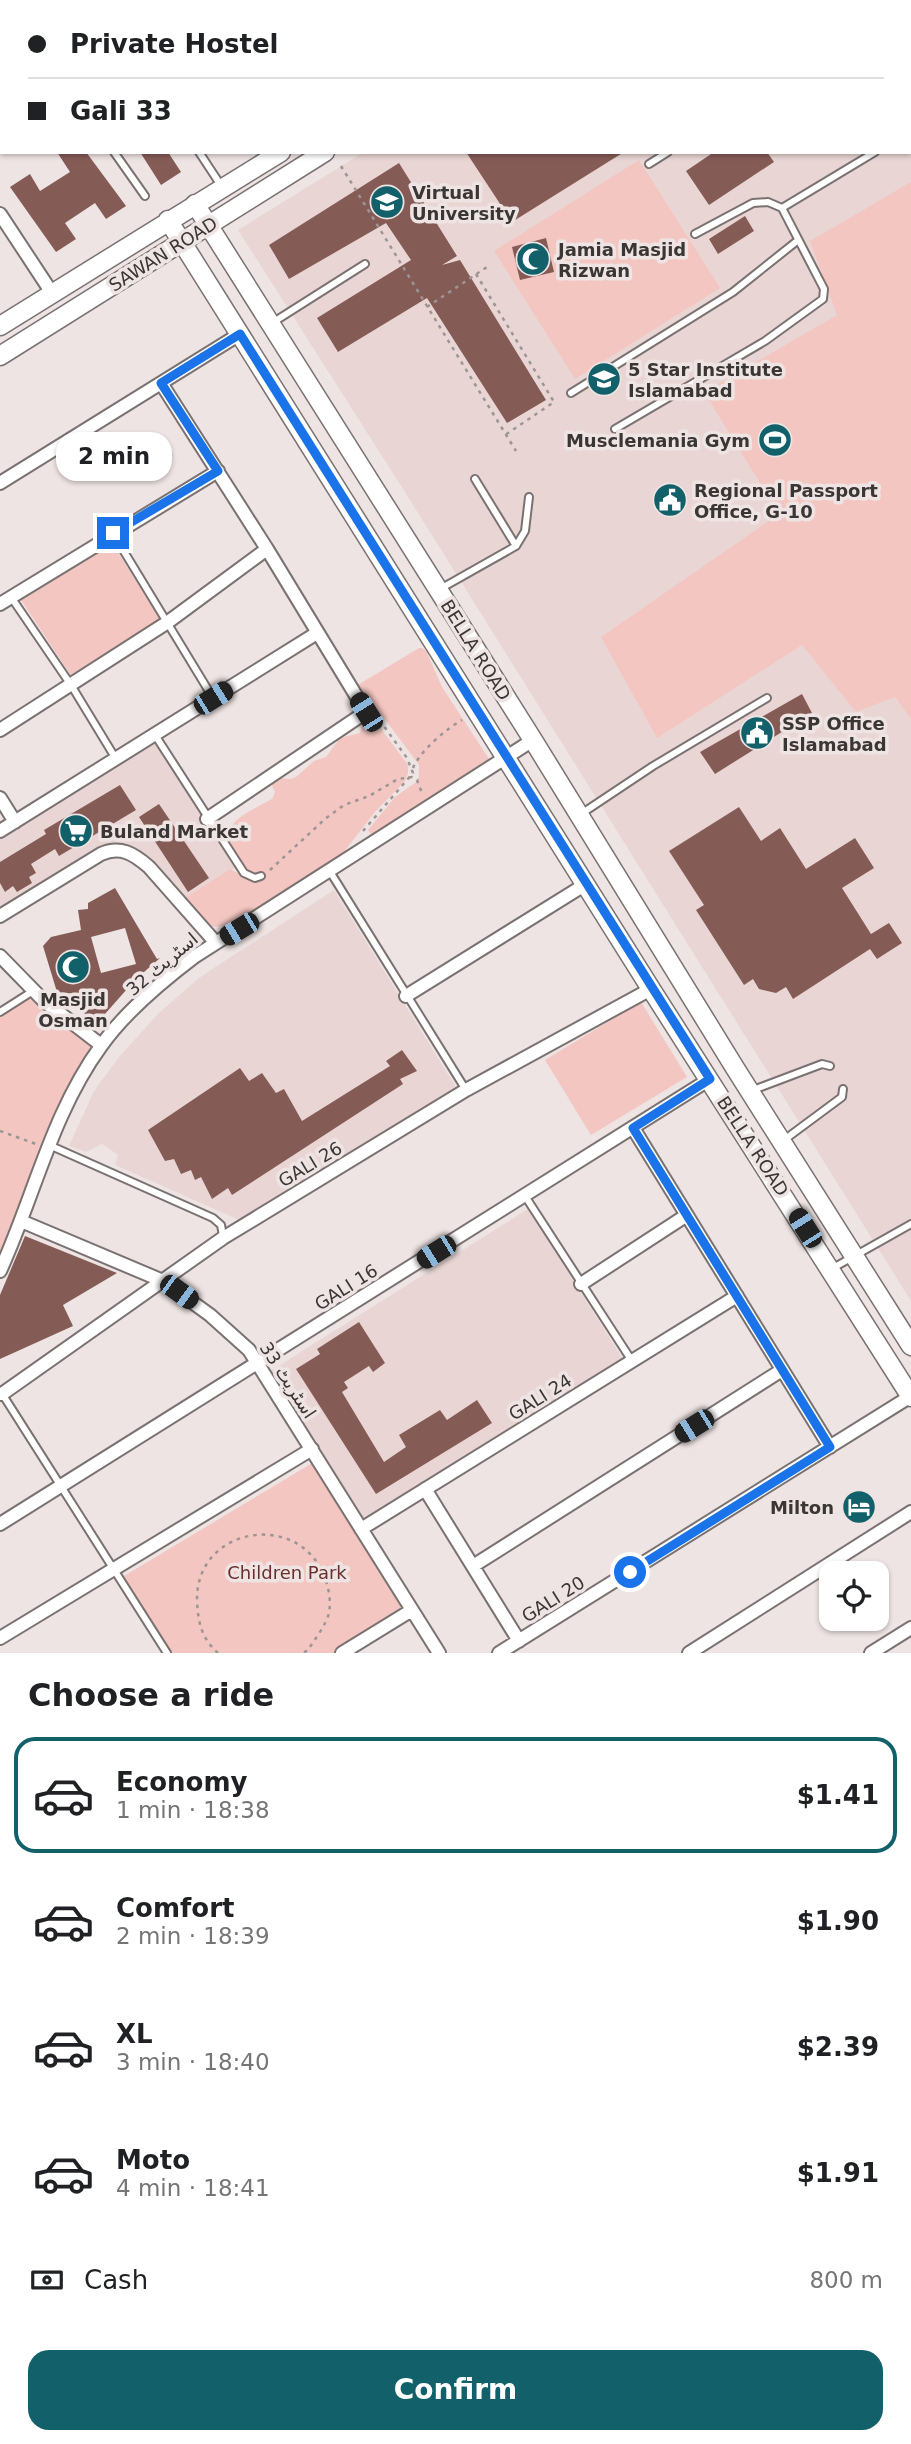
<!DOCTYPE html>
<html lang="en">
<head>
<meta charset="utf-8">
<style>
	:root { --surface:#fff; --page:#f6f6f6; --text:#202124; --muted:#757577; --line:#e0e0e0; --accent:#12616a }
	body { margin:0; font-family:"DejaVu Sans","Noto Naskh Arabic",sans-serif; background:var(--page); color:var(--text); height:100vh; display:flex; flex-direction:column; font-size:26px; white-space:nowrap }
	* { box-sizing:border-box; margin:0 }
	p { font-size:23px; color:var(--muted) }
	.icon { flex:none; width:38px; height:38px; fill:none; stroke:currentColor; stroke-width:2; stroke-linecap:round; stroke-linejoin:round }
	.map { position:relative; height:1653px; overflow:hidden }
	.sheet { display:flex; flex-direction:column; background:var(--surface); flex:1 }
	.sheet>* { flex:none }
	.hud { position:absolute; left:0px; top:0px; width:912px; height:154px; box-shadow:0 2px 5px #0004; display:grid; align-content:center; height:154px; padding:0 28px; background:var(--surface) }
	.fabs { position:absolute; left:819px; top:1561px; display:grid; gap:14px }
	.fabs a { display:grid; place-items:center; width:70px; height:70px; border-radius:14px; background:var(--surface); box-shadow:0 2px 5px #0004; font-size:35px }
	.end { position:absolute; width:32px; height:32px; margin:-16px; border:9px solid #1a73e8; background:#fff; box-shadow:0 0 0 4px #fff }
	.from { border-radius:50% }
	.bubble { position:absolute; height:49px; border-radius:21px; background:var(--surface); box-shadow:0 2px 5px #0004; font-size:23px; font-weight:600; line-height:49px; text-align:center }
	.car { position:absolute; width:21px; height:42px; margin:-21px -10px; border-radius:9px; box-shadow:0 0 5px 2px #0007; background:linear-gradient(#222 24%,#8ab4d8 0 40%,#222 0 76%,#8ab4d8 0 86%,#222 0) }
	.hud b { display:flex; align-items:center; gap:24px; height:66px; font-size:26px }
	.hud b+b { border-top:2px solid var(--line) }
	.hud i { width:18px; height:18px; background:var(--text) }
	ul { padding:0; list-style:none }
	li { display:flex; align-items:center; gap:21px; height:116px; margin:0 14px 10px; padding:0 14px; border:4px solid transparent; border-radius:21px }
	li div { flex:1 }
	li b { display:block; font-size:26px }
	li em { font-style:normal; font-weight:600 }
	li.active { border-color:var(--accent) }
	li>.icon { width:63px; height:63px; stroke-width:1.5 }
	h2 { padding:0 28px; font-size:32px; line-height:84px }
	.pay { display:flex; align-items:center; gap:18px; height:77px; padding:0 28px; font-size:26px }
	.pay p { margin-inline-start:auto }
	.cta { display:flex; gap:14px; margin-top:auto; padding:14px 28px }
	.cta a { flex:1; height:80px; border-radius:21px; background:var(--accent); color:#fff; font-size:28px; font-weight:600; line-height:80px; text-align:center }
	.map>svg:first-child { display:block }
	.built { fill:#e9d6d4 }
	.green { fill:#f3c6c1 }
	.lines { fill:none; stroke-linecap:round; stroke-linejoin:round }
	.stream { stroke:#b48682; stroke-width:4.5 }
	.building { fill:#855b56; fill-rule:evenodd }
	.lane-casing { stroke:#7a7271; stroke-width:10 }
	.street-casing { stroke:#7a7271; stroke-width:16 }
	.secondary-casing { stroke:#7a7271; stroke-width:21 }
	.path { stroke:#9c9594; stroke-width:2.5; stroke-dasharray:3.5 5; stroke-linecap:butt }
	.lane { stroke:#fff; stroke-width:6 }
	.street { stroke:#fff; stroke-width:12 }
	.secondary { stroke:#fff; stroke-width:18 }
	.route { stroke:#1a73e8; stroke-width:9 }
	.labels { text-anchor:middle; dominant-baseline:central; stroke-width:7; stroke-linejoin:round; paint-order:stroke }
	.poi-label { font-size:18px; font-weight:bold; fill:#393635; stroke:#eee4e3; text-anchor:start }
	.street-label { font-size:18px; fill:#393635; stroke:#eee4e3 }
	.park-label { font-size:18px; fill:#6b2f2b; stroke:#eee4e3 }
</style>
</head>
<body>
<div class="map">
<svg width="911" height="1653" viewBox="0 0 911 1653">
	<rect width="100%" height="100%" fill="#eee4e3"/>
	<!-- built -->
	<path class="built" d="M589 0H911V1301L403 489 238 230 364 152H910V2H586Z
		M155 734 239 866 179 902 149 867 116 850 0 916V831Z
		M334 890 456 1087 239 1220 115 1165 118 1155 102 1144 86 1152 69 1146 94 1091 119 1057 158 1014 199 978 223 962Z
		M528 1209 623 1359 364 1524 269 1372Z"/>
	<!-- green -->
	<path class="green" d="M639 160 720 288 575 379 494 251Z
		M911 182V719L895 697 856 712 802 645 657 738 601 637 779 514 704 392 837 315 810 241Z
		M111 541 162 623 72 677 19 597Z
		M419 648H422L426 651 442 687 491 762 373 837 368 830 395 797 415 783 419 777V765L384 718 369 708 356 686Z
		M367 719 376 722 408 765V773L405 781 375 812 343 853 228 926 209 927 179 902 230 869 249 879 261 880 263 877 251 874C213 828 227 823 272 799L275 792 271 783 277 778 291 779 296 777 314 761 326 757 340 738 360 733 363 722Z
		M33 991 101 1045 83 1073 0 1271V1012Z
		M641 1002 687 1077 591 1135 545 1060Z
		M314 1462 408 1613 343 1653H172L124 1576Z"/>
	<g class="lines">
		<!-- stream -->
		<path class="stream" d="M32 0 35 2
			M89 2 92 0"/>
	</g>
	<!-- building -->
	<path class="building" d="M57 152H86L126 206 106 219 95 203 65 223 76 239 56 252 10 187 30 174 40 191 70 172Z
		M140 152H168L181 172 161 185Z
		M466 152H624L512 222Z
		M714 152H767L774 162 709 205 686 171Z
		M399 163 457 256 442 265 460 260 546 400 507 423 427 298 338 352 317 318 411 260 386 223 289 279 269 245Z
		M745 216 754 231 718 254 709 239Z
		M546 238 554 272 520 280 512 247Z
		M802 694 812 713 715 774 700 752Z
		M120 785 136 810 59 856 55 849 31 864 36 873 29 877 32 883 17 892 13 886 5 892 0 883V862L46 834 44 830Z
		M159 804 209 878 188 892 139 817Z
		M739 807 761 841 780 828 806 869 855 838 874 868 842 888 871 934 889 923 902 943 877 959 870 949 793 999 786 987 776 993 759 989 753 979 744 985 696 910 704 905 669 851Z
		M115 888 151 949 157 959 160 958 135 980 97 1023 76 1007V994L57 992 43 946 51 937 81 930 78 910 88 909V903ZM125 928 136 964 101 973 91 937Z
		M402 1050 417 1071 400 1079 403 1084 232 1195 228 1188 212 1199 201 1177 195 1180 191 1170 181 1174 174 1159 165 1161 148 1130 240 1068 249 1081 262 1073 276 1093 284 1089 302 1121 390 1066 386 1061Z
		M25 1236 117 1273 63 1305 73 1326 0 1359V1295Z
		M359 1322 385 1363 373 1372 369 1366 344 1382 348 1388 342 1392 384 1462 406 1447 399 1435 440 1410 447 1420 477 1400 492 1423 376 1494 296 1369 320 1354 317 1349Z"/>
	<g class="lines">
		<!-- lane casing -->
		<g class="lane-casing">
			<path id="lane" d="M784 0 785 2
				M910 7 911 6
				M910 131H911
				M114 152 145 196
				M199 152 222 187
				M649 164 668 152
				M695 234 753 203 768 202 782 208
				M272 323 365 264
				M571 393 733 292 797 241
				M615 429 765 341 823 299 824 289 782 208 875 152
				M475 479 516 546
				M114 535 213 698
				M440 589 516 546 525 531 529 497
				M11 597 71 685 116 759
				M155 735 244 873 255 878 261 876
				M581 814 653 766 767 698
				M329 870 466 1090
				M0 1012 33 991
				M753 1090 822 1064 830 1066
				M784 1140 842 1097 843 1089
				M49 1145 213 1218 221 1225 223 1236
				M525 1196 632 1361
				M833 1268 911 1224
				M1 1392 167 1653"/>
		</g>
		<!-- street casing -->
		<g class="street-casing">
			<path id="street" d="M0 214 52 293
				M161 383 267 549 366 712 207 819
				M0 483 240 334
				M0 604 218 471
				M0 730 168 622 267 549
				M0 798 15 822
				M0 831 317 633
				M0 916 101 854C120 845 134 854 149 867L216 943
				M0 956 44 1001 101 1045
				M406 996 586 884
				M633 1128 830 1447
				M21 1221 163 1281 210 1315 249 1350 439 1653
				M0 1271C34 1197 52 1113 101 1046 125 1012 161 982 194 957L533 740
				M581 1284 687 1215
				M2 1394 223 1238 466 1090 651 989
				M425 1489 519 1641
				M0 1524 710 1079
				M361 1529 737 1296
				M473 1566 782 1370
				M0 1638 312 1449
				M342 1653 412 1610
				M499 1653 911 1396
				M689 1653 911 1512
				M871 1653 911 1628"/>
		</g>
		<!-- secondary casing -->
		<g class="secondary-casing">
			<path id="secondary" d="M507 2 510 0
				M548 2 551 0
				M195 204 533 740 735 1068 911 1346
				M168 220 651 989 911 1397
				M0 326 281 152
				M0 356 325 152"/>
		</g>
		<!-- path -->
		<path class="path" d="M341 166 516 451
			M476 274 554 402 505 435
			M427 307 487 267
			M413 768C420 751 446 729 462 720
			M363 831 413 773 407 758 378 718
			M270 870 325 819 344 805 369 796 398 779 412 777 417 780 422 793
			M0 1131 36 1144
			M218 1653C201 1638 198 1622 197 1600 196 1525 303 1509 326 1581 329 1590 331 1602 329 1613 326 1625 315 1639 308 1650L303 1653"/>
		<!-- lane -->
		<use href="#lane" class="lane"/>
		<!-- street -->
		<use href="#street" class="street"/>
		<!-- secondary -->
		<use href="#secondary" class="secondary"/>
	</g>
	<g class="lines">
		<!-- route -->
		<path class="route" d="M113 533 218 471 161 383 240 334 710 1079 633 1128 830 1447 630 1572"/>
	</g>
	<!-- icons -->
	<defs>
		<g id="university-disc" transform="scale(1.75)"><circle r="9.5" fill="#12616a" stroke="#eee4e3"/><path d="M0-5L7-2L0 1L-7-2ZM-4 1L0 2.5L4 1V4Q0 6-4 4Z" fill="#fff"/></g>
		<g id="mosque-disc" transform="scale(1.75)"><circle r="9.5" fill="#12616a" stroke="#eee4e3"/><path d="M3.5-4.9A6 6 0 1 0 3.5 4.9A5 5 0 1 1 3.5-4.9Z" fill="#fff"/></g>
		<g id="stadium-disc" transform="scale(1.75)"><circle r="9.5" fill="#12616a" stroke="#eee4e3"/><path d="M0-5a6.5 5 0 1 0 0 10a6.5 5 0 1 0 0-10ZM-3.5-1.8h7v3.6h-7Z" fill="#fff"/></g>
		<g id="civic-disc" transform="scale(1.75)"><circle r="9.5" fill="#12616a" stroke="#eee4e3"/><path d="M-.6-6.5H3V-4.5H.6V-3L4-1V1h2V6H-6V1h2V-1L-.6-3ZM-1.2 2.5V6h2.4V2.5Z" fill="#fff"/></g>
		<g id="supermarket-disc" transform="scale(1.75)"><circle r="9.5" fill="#12616a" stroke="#eee4e3"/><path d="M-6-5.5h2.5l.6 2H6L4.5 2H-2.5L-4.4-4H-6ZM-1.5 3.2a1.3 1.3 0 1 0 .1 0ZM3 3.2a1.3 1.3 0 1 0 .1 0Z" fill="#fff"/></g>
		<g id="hotel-disc" transform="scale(1.75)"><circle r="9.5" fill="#12616a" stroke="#eee4e3"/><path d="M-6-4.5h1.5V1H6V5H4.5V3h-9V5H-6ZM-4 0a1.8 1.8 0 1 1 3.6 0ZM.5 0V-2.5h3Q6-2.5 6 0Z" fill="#fff"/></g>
	</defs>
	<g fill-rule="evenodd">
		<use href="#university-disc" x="387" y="202"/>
		<use href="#mosque-disc" x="533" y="259"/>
		<use href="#university-disc" x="604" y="379"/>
		<use href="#stadium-disc" x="775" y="440"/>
		<use href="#civic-disc" x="670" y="500"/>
		<use href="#civic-disc" x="757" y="733"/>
		<use href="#supermarket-disc" x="76" y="831"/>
		<use href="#mosque-disc" x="73" y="967"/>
		<use href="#hotel-disc" x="859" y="1507"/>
	</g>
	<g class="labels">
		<!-- poi labels -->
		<g class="poi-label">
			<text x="412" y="192">Virtual<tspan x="412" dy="21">University</tspan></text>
			<text x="558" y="249">Jamia Masjid<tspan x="558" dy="21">Rizwan</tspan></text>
			<text x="628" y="369">5 Star Institute<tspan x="628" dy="21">Islamabad</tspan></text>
			<text x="750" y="440" text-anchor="end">Musclemania Gym</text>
			<text x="694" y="490">Regional Passport<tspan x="694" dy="21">Office, G-10</tspan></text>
			<text x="782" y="723">SSP Office<tspan x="782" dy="21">Islamabad</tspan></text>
			<text x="100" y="831">Buland Market</text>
			<text x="73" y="999" text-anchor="middle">Masjid<tspan x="73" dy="21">Osman</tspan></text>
			<text x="834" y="1507" text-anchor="end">Milton</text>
		</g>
		<!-- street labels -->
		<g class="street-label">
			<text transform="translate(163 254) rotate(-32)">SAWAN ROAD</text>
			<text transform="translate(476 650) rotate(58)">BELLA ROAD</text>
			<text transform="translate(162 964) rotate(-40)">اسٹریٹ 32</text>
			<text transform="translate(753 1146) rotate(57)">BELLA ROAD</text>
			<text transform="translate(310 1164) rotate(-31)">GALI 26</text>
			<text transform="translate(346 1287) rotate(-32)">GALI 16</text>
			<text transform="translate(288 1380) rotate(57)">اسٹریٹ 33</text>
			<text transform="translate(540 1397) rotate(-32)">GALI 24</text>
			<text transform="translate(553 1599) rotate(-32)">GALI 20</text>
		</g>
		<!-- park labels -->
		<g class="park-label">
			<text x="287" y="1572">Children Park</text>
		</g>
	</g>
</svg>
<div class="fabs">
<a><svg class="icon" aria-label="locate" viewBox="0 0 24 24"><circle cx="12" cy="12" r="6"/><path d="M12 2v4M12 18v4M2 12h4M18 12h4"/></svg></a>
</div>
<i class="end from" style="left:630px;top:1572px"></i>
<i class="end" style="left:113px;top:533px"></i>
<div class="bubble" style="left:56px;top:432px;width:116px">2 min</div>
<i class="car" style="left:213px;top:698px;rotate:58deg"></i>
<i class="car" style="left:366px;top:712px;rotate:328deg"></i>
<i class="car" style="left:239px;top:929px;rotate:239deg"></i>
<i class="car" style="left:805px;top:1228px;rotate:328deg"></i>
<i class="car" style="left:436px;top:1252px;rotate:238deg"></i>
<i class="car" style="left:179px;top:1292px;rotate:126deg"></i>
<i class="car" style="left:694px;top:1426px;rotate:238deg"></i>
<div class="hud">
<b><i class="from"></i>Private Hostel</b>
<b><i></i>Gali 33</b>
</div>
</div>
<section class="sheet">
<h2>Choose a ride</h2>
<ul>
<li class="active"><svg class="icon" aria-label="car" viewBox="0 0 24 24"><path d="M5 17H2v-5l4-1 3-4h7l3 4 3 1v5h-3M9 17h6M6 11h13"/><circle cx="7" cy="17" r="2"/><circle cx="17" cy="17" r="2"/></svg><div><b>Economy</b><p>1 min · 18:38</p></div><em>$1.41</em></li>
<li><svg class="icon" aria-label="car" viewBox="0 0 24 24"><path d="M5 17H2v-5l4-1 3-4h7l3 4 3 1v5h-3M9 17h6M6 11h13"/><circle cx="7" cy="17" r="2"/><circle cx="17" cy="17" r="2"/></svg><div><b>Comfort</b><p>2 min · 18:39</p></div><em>$1.90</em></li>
<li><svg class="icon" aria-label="car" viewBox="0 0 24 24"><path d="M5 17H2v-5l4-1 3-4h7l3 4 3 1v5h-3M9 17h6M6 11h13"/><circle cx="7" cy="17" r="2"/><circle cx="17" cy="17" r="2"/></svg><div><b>XL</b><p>3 min · 18:40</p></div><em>$2.39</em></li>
<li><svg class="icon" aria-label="car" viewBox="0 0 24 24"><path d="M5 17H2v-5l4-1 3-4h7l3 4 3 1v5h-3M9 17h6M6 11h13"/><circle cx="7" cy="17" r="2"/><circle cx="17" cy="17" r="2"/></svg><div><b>Moto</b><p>4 min · 18:41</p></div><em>$1.91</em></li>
</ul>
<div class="pay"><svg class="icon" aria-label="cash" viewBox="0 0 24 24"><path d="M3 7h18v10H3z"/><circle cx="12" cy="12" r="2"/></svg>Cash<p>800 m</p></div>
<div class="cta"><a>Confirm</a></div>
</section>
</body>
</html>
